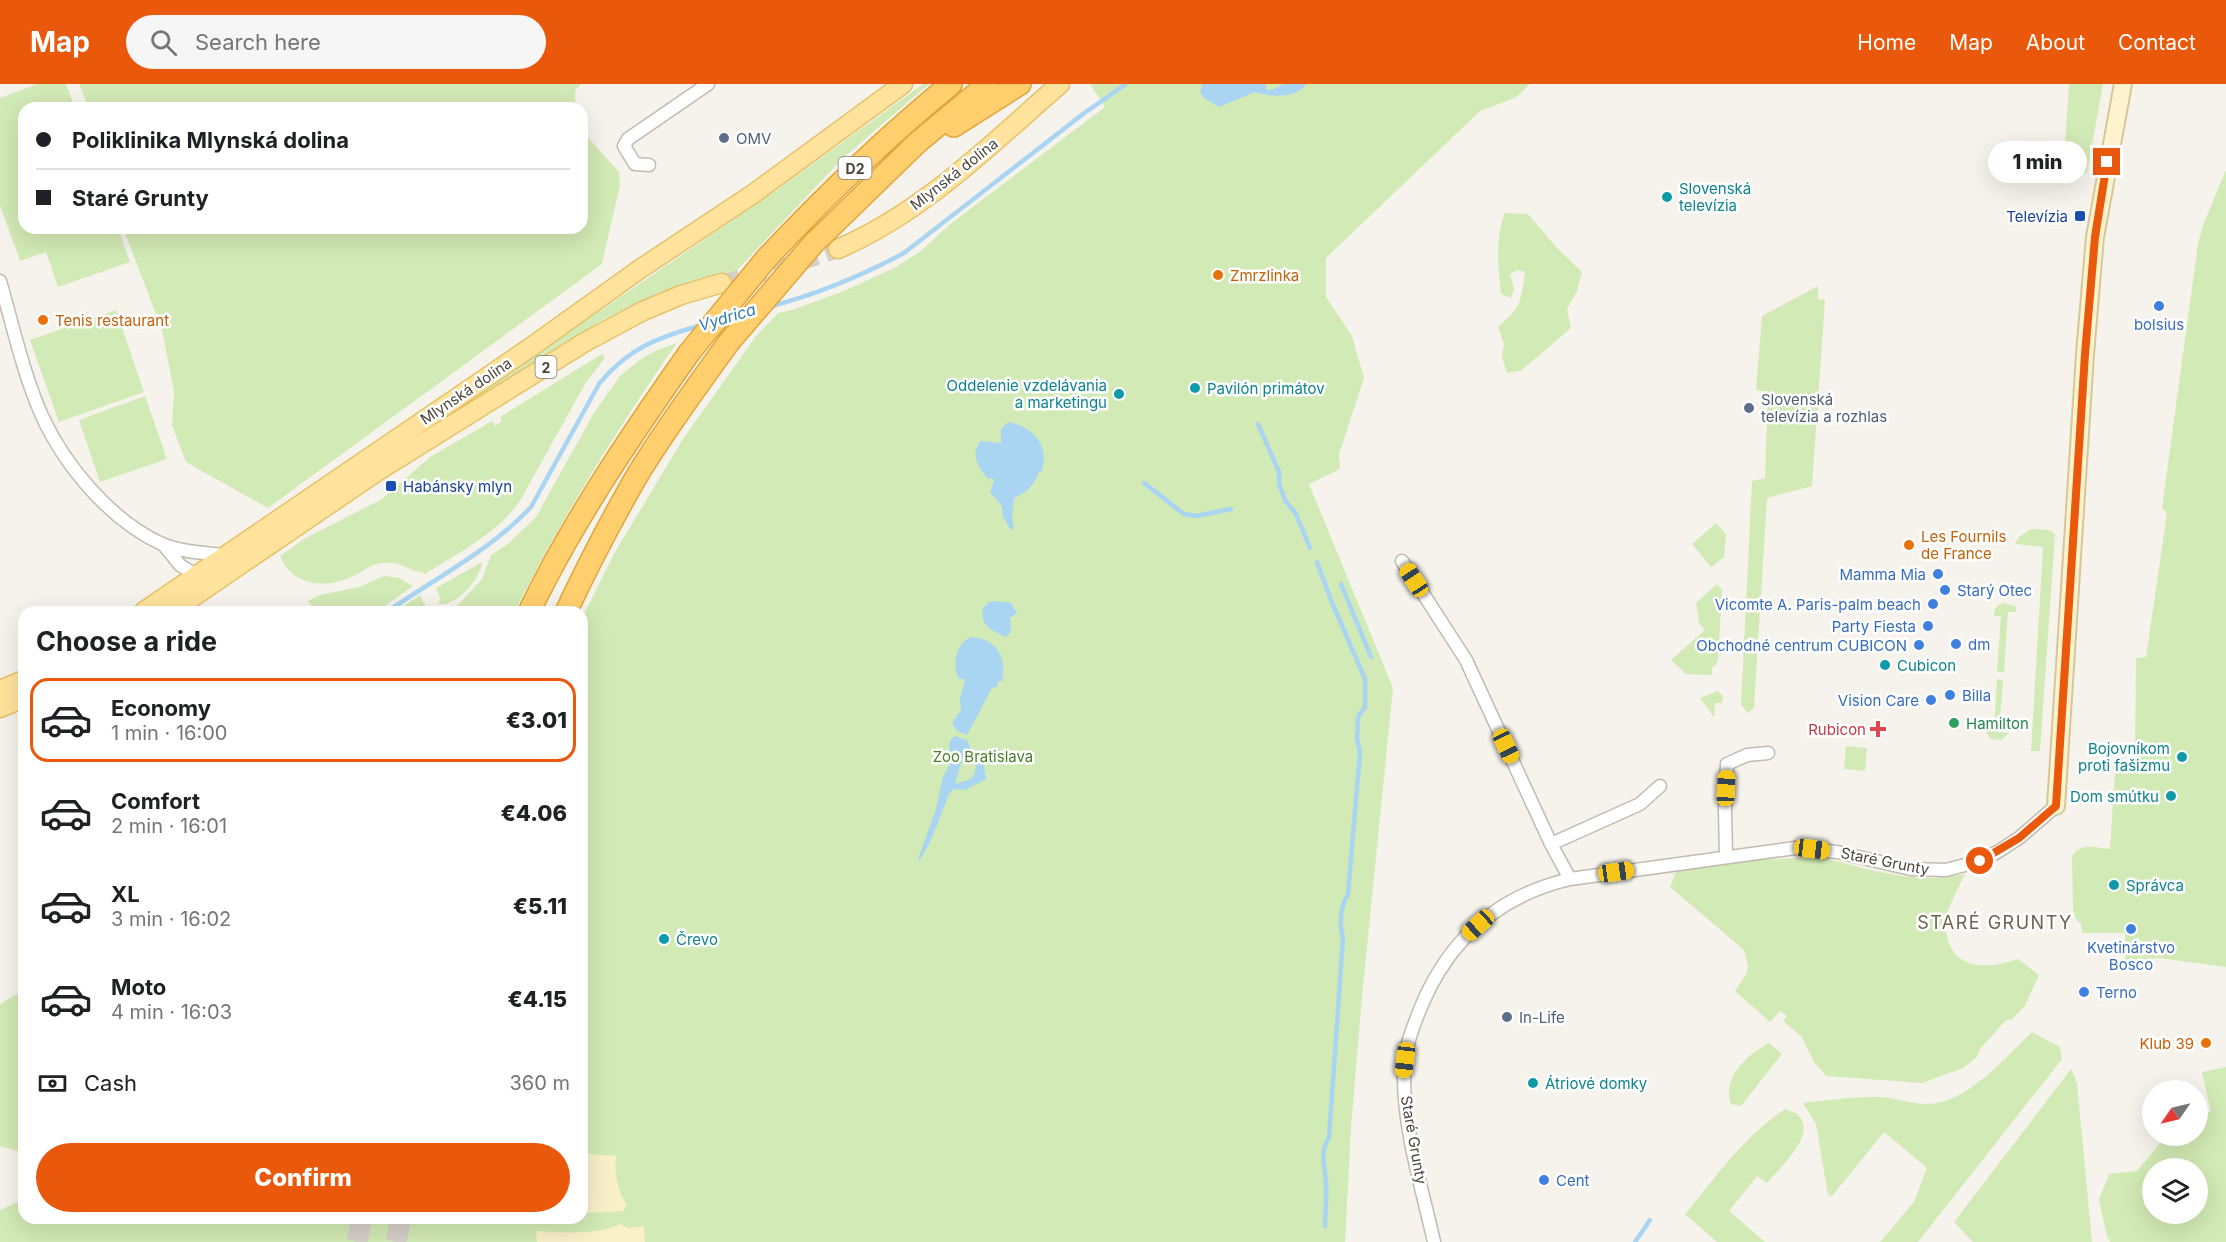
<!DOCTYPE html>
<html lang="en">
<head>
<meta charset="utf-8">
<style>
	:root { --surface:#fff; --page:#f6f6f6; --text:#202124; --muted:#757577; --line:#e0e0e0; --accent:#ea580c }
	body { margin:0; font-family:Inter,sans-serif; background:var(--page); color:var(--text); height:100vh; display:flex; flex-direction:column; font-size:22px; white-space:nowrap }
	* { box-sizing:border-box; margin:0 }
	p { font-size:20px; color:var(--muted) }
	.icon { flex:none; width:33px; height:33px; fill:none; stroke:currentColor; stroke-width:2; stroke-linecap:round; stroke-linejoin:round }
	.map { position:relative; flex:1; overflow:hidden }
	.sheet { position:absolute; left:18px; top:522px; width:570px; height:618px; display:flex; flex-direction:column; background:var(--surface); border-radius:18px; box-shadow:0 6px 24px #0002 }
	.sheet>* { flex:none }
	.hud { position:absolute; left:18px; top:18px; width:570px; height:132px; border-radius:18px; box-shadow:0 6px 24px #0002; display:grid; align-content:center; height:132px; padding:0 18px; background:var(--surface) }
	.needle { width:39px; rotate:236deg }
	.controls { position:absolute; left:2142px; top:996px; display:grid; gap:12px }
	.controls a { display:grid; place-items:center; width:66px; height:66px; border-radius:50%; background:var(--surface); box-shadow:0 6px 24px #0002; font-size:30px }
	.end { position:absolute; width:27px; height:27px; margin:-14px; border:8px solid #ea580c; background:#fff; box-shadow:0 0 0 3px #fff }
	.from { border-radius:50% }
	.bubble { position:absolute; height:42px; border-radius:21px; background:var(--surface); box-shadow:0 6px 24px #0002; font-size:20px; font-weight:800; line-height:42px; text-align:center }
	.car { position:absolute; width:18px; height:36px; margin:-18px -9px; border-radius:8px; box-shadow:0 0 4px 2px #0007; background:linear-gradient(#f5c518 24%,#345 0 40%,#f5c518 0 76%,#345 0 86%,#f5c518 0) }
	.hud b { display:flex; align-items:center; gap:21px; height:57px; font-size:22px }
	.hud b+b { border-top:2px solid var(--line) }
	.hud i { width:15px; height:15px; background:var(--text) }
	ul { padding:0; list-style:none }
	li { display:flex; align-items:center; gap:18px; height:84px; margin:0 12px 9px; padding:0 6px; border:3px solid transparent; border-radius:18px }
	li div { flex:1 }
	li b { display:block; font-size:22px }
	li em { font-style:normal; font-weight:800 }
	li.active { border-color:var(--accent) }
	li>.icon { width:54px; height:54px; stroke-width:1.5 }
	h2 { padding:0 18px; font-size:27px; line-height:72px }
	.pay { display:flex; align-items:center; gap:15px; height:66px; padding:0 18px; font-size:22px }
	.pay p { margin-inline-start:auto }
	.button { display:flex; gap:12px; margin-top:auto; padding:12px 18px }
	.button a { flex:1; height:69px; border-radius:36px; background:var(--accent); color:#fff; font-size:24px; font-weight:800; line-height:69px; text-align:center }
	header { display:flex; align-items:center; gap:36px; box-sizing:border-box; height:84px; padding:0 30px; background:var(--accent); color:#fff }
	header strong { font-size:28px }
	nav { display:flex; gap:33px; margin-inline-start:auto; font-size:21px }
	.search { width:420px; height:54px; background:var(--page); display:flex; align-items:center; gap:15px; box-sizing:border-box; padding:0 21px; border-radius:33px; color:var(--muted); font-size:22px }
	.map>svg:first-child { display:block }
	.green { fill:#d2eab5; fill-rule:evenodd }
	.sand { fill:#f9efc9 }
	.water { fill:#a9d4f2; fill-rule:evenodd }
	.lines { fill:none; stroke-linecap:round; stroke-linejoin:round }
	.stream { stroke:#a9d4f2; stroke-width:4.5 }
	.primary-tunnel { stroke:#d4d0c8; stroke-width:18; stroke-dasharray:18 9; stroke-linecap:butt }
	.highway-tunnel { stroke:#d4d0c8; stroke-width:21; stroke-dasharray:21 10; stroke-linecap:butt }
	.street-casing { stroke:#c2bbae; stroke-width:15 }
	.secondary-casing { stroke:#d6c79b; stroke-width:20 }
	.primary-casing { stroke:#e6c16a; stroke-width:21 }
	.highway-casing { stroke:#e0a43c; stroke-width:24 }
	.street { stroke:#fff; stroke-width:12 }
	.secondary { stroke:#fff3cd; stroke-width:16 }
	.primary { stroke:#ffe39c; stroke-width:18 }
	.highway { stroke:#ffcf6e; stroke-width:21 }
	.highway-bridge-casing { stroke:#e0a43c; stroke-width:24; stroke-linecap:butt }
	.highway-bridge { stroke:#ffcf6e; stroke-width:21 }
	.route { stroke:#ea580c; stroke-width:8 }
	.service-dot { fill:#5c6f8a; stroke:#fff; stroke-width:2 }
	.culture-dot { fill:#0f9aa8; stroke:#fff; stroke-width:2 }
	.transit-dot { fill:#1a4fb4; stroke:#fff; stroke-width:2 }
	.food-dot { fill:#e8710a; stroke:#fff; stroke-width:2 }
	.shop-dot { fill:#3f7fe0; stroke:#fff; stroke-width:2 }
	.leisure-dot { fill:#2e9e5b; stroke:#fff; stroke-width:2 }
	.health-dot { fill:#e0444e; stroke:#fff; stroke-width:2 }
	.labels { text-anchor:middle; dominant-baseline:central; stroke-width:5; stroke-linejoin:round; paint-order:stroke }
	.shield { fill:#fff; stroke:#817c74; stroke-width:1.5 }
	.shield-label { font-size:14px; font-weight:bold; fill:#4b4439 }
	.service-label { font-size:15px; fill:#4e5e75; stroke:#fff; text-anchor:start }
	.street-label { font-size:15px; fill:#4b4439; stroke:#fff }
	.culture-label { font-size:15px; fill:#0d838f; stroke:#fff; text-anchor:start }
	.transit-label { font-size:15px; fill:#164399; stroke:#fff; text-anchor:end }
	.food-label { font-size:15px; fill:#c56008; stroke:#fff; text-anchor:start }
	.shop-label { font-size:15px; fill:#366cbe; stroke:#fff; text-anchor:end }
	.leisure-label { font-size:15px; fill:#27864d; stroke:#fff; text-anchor:start }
	.health-label { font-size:15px; fill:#be3a42; stroke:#fff; text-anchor:end }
	.park-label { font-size:15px; fill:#4a7f2a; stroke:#fff }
	.water-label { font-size:16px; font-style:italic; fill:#2e7ab2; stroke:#fff }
	.quarter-label { font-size:18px; letter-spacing:1.5px; fill:#6e6250; stroke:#fff }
</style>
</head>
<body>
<header>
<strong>Map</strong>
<div class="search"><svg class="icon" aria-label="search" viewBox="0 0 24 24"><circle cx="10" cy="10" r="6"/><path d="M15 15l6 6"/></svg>Search here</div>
<nav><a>Home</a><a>Map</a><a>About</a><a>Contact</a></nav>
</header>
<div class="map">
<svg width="2226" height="1158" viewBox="0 0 2226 1158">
	<rect width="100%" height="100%" fill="#f6f3ec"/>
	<!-- green -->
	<path class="green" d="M37 0H66L75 24H24V144H118L130 178 58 203 46 168 20 177 0 121V14Z
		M79 0H581L575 7 576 24H89Z
		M923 0H929L843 74 737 186 698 195 658 209 604 235 411 356 777 106Z
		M1090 0H1530L1515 14 1480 27 1326 174V213L1352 252 1364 294 1339 370 1340 385 1309 400 1393 604 1362 913 1351 1043 1345 1158H0V1126L24 1115V1134H582V534L615 468 683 355 756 252 778 229 792 226 844 207 894 184 921 167 949 141 1105 23Z
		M2069 0H2103L2087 89 2063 91Z
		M582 47 619 88 620 101 602 180 268 424 186 378 172 341 174 308 162 246 124 146 128 144H582Z
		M2226 86V883L2159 874 2125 877V849H2082L2081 839 2077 837 2073 827 2072 772C2080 758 2097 764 2110 765L2115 686 2135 672 2136 574 2146 573 2167 429 2162 424 2198 160 2203 141Z
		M1505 129 1528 130 1557 164 1582 188 1577 207 1567 225 1571 244 1522 286 1507 289 1502 273 1504 260 1498 243C1521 224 1521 217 1525 188L1517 186 1510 190 1514 205 1511 214 1501 210C1498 182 1495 155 1505 129Z
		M1818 202V215L1825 216 1812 402 1767 414 1754 624 1748 629 1741 621 1752 397 1765 394 1768 308 1756 306 1762 232Z
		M116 226 144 308 59 338 30 256Z
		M677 259C616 346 562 434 514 528H451L482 495 491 471 508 460 536 433 594 329 620 292 641 275 657 266Z
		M602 270 605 274 585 300 521 415C499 449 458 469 425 490 420 486 418 489 412 486 402 481 393 477 381 479 370 481 362 488 351 493 325 505 292 502 280 472L304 455 382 415 430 373 492 337 495 342 502 337 500 333Z
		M145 312 167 375 100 398 79 336Z
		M1716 439 1726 450 1724 473 1711 483 1692 460Z
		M2031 445 2048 446 2055 450 2040 667H2031L2043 463 2015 460 2019 453Z
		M482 478C480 495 458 522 439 520V517L441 516 436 504Z
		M384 492 399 494 413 502 376 528H317L308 517 320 511 359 503Z
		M1717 500 1722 506 1718 576 1715 582 1712 583V591L1686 590 1671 576 1705 546 1699 539 1696 519Z
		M420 511 429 528H395Z
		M2003 519 2015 522 2017 528H2008L2004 588H1997L2001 532H1994C1994 525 1996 521 2003 519Z
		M1997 595 2003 596 1999 648 2009 649 2001 656 1991 655 1985 647H1994Z
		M1718 607 1723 612 1722 619H1715L1714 633 1700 614Z
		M1846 662 1867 664 1865 687 1844 685Z
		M1819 773C1866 784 1916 802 1965 790 1958 805 1948 822 1945 838 1943 843 1947 850 1948 856 1957 888 1994 884 2018 875L2039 891 2025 922 2011 936H2006L1980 965 1977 973 1963 984 1922 999 1826 992 1814 978 1801 952 1783 937 1787 932 1780 927 1770 938 1735 907 1746 891 1748 882 1744 866 1670 803 1676 788 1760 776Z
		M24 906V1069L0 1062V920Z
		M2032 948 2060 963 2062 975 1918 1158H1880L1914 1118 1927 1084 1884 1048 1832 1112 1828 1111 1816 1040 1803 1019C1827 1016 1852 1013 1877 1013 1896 1013 1917 1023 1937 1019 1975 1011 2005 973 2032 948Z
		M1769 959 1782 970 1741 1022 1731 1020C1721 994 1748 970 1769 959Z
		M2226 983V1158H2110L2107 1152 2099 1116 2109 1090 2137 1087 2166 1052H2198V1028H2211L2202 988ZM2198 1084V1130H2152V1084Z
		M2071 985 2077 999 2092 1158H1973L1954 1138Z
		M1785 1025C1789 1027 1796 1029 1798 1031 1818 1051 1779 1084 1767 1099L1757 1092 1729 1127 1765 1158H1717L1685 1130C1716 1093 1744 1052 1785 1025Z"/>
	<!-- sand -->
	<path class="sand" d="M582 1069 613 1072 616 1070C614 1090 617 1105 627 1121L623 1127 587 1129 582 1133Z
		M620 1140 629 1144 644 1142 645 1158H537L536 1147C562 1148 596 1152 620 1140Z"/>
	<!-- water -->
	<path class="water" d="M1202 0H1265L1267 6C1276 7 1278 1 1285 0 1292 0 1300 0 1306 0 1297 15 1270 13 1255 8L1219 23 1204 14 1200 8Z
		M1008 338C1026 341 1043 353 1044 373 1044 378 1042 382 1042 387L1039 388C1033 402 1028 408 1014 414L1012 432 1014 444 1011 446 1003 433 1002 422 990 408 994 396 992 394 988 395C979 384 969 370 981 357L1001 359V345Z
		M995 517 1011 519 1017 529 1010 534 1011 548 1006 553C990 546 980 542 983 524L989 518Z
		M971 553C998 555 1007 574 1002 597L997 598 998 602 991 605C984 620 975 636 967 651L957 647 952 639 961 626 960 614 965 597 964 595H959C951 582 956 559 971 553Z
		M954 652 967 656 971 665 983 673 986 695 965 706 954 705 949 710C943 725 928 770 917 778L936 725 943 693 950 680 949 659ZM967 671 976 680 975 689 971 695 955 700 963 673Z"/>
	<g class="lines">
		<!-- stream -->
		<path class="stream" d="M768 223C815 211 861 192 904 169L1083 30 1126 0
			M1258 340 1279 388V400L1285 416 1296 430 1310 464
			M1144 399 1184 430 1196 432 1231 425
			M1317 478 1331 516 1365 595V623L1358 633 1357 655 1360 668 1348 810C1340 824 1339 839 1343 854L1329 1053C1319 1071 1325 1081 1326 1099 1327 1113 1325 1128 1325 1142
			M1341 500 1371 573
			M387 528C435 494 490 467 531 423L599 300C628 264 659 253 702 241
			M1635 1158 1650 1136"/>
		<!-- primary-tunnel -->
		<path class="primary-tunnel" d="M722 199 782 184 838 165"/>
		<!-- highway-tunnel -->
		<path class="highway-tunnel" d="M357 1158 362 1134
			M396 1158 401 1134"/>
		<!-- street casing -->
		<g class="street-casing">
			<path id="street" d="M649 81 635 80 624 62 628 55 708 0
				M0 197C13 242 23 289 42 332 65 382 111 437 162 460 181 468 205 469 225 471
				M163 460 180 481 197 492
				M1402 477 1466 576 1551 760 1570 795
				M1551 760 1640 720 1660 702
				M1726 772 1725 727 1727 680 1747 671 1768 669
				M1434 1158C1422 1104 1404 1048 1404 993 1403 968 1412 945 1421 923 1449 855 1498 812 1570 795L1795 764 1837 768 1911 785 1946 786 1980 777 1999 767 2019 754 2056 722"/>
		</g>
		<!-- secondary casing -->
		<g class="secondary-casing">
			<path id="secondary" d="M2056 722 2085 270 2095 153 2123 0"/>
		</g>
		<!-- primary casing -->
		<g class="primary-casing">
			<path id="primary" d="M838 165C924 128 990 61 1060 0
				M143 528 531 263 640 185 753 110 903 0
				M171 528 378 387 585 258 643 227 681 211 722 199
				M0 606 24 596
				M0 624 24 614"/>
		</g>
		<!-- highway casing -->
		<g class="highway-casing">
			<path id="highway" d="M954 42 1020 0
				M813 160 918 58 988 0
				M766 175C824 113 885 54 951 0
				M529 528C572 438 632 350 689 269
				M566 528C588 481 612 435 638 390 666 344 698 301 729 258"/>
		</g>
		<!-- street -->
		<use href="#street" class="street"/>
		<!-- secondary -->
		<use href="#secondary" class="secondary"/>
		<!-- primary -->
		<use href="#primary" class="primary"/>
		<!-- highway -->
		<use href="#highway" class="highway"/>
		<!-- highway-bridge casing -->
		<g class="highway-bridge-casing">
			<path id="highway-bridge" d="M729 258 813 160
				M689 269 766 175"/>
		</g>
		<!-- highway-bridge -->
		<use href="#highway-bridge" class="highway-bridge"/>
	</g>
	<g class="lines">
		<!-- route -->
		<path class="route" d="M1980 777 2019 754 2056 722 2085 270 2095 153 2107 78"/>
	</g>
	<!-- markers -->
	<g class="service-dot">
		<circle cx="724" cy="54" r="6"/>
		<circle cx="1749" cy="324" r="6"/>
		<circle cx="1507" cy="933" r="6"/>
	</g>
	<g class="culture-dot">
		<circle cx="1667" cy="113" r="6"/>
		<circle cx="1195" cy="304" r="6"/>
		<circle cx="1119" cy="310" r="6"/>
		<circle cx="1885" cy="581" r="6"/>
		<circle cx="2182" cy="673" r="6"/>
		<circle cx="2171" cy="712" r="6"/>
		<circle cx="2114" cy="801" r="6"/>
		<circle cx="664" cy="855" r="6"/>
		<circle cx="1533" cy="999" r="6"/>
	</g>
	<g class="transit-dot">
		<rect x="2074" y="126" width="12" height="12" rx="3"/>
		<rect x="385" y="396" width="12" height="12" rx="3"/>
	</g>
	<g class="food-dot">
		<circle cx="1218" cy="191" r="6"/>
		<circle cx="43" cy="236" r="6"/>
		<circle cx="1909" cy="461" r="6"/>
		<circle cx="2206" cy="959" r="6"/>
	</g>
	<g class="shop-dot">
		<circle cx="2159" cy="222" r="6"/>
		<circle cx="1938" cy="490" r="6"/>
		<circle cx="1945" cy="506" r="6"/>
		<circle cx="1933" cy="520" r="6"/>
		<circle cx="1928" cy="542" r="6"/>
		<circle cx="1956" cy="560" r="6"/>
		<circle cx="1919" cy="561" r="6"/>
		<circle cx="1950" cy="611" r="6"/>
		<circle cx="1931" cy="616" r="6"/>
		<circle cx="2131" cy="845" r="6"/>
		<circle cx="2084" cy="908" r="6"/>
		<circle cx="1544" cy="1096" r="6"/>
	</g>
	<circle class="leisure-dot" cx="1954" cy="639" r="6"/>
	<path class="health-dot" d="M1875 636h6v6h6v6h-6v6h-6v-6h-6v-6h6z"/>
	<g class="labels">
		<!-- shield labels -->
		<g class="shield">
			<rect x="838.5" y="73" width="33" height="22" rx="4.5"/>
			<rect x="535.5" y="272" width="21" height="22" rx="4.5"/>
		</g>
		<g class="shield-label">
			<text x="855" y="84">D2</text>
			<text x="546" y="283">2</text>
		</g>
		<!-- service labels -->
		<g class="service-label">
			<text x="736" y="54">OMV</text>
			<text x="1761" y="315">Slovenská<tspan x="1761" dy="17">televízia a rozhlas</tspan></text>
			<text x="1519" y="933">In-Life</text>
		</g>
		<!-- street labels -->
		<g class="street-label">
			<text transform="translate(954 90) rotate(-38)">Mlynská dolina</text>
			<text transform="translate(466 307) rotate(-34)">Mlynská dolina</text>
			<text transform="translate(1885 777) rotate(11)">Staré Grunty</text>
			<text transform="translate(1414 1056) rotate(80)">Staré Grunty</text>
		</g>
		<!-- culture labels -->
		<g class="culture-label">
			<text x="1679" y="104">Slovenská<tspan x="1679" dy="17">televízia</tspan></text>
			<text x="1107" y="301" text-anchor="end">Oddelenie vzdelávania<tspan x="1107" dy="17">a marketingu</tspan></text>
			<text x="1207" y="304">Pavilón primátov</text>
			<text x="1897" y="581">Cubicon</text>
			<text x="2170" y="664" text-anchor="end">Bojovníkom<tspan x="2170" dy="17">proti fašizmu</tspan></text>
			<text x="2159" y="712" text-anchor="end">Dom smútku</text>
			<text x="2126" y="801">Správca</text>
			<text x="676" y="855">Črevo</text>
			<text x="1545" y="999">Átriové domky</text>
		</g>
		<!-- transit labels -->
		<g class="transit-label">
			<text x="2068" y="132">Televízia</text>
			<text x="403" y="402" text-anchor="start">Habánsky mlyn</text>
		</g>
		<!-- food labels -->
		<g class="food-label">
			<text x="1230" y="191">Zmrzlinka</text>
			<text x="55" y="236">Tenis restaurant</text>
			<text x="1921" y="452">Les Fournils<tspan x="1921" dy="17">de France</tspan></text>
			<text x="2194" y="959" text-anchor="end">Klub 39</text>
		</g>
		<!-- shop labels -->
		<g class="shop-label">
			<text x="2159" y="240" text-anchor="middle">bolsius</text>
			<text x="1926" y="490">Mamma Mia</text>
			<text x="1957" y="506" text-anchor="start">Starý Otec</text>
			<text x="1921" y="520">Vicomte A. Paris-palm beach</text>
			<text x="1916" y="542">Party Fiesta</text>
			<text x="1968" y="560" text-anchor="start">dm</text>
			<text x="1907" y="561">Obchodné centrum CUBICON</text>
			<text x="1962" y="611" text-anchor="start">Billa</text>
			<text x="1919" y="616">Vision Care</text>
			<text x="2131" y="863" text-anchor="middle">Kvetinárstvo<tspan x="2131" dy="17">Bosco</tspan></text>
			<text x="2096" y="908" text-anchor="start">Terno</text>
			<text x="1556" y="1096" text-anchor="start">Cent</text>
		</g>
		<!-- leisure labels -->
		<g class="leisure-label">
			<text x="1966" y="639">Hamilton</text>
		</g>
		<!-- health labels -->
		<g class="health-label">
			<text x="1866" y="645">Rubicon</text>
		</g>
		<!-- park labels -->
		<g class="park-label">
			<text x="983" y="672">Zoo Bratislava</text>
		</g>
		<!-- water labels -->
		<g class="water-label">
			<text transform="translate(727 233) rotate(-17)">Vydrica</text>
		</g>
		<!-- quarter labels -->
		<g class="quarter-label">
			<text x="1995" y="838">STARÉ GRUNTY</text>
		</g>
	</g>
</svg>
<div class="controls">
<a><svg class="needle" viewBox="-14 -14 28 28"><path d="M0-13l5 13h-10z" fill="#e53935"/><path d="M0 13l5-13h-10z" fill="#757577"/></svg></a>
<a><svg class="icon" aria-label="layers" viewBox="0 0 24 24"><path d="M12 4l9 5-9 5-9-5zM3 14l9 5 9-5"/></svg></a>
</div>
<i class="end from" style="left:1980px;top:777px"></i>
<i class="end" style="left:2107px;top:78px"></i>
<div class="bubble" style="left:1988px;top:57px;width:99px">1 min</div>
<i class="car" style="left:1414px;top:496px;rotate:327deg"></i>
<i class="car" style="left:1506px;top:662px;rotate:155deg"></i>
<i class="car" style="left:1726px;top:704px;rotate:3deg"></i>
<i class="car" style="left:1812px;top:765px;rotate:97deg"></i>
<i class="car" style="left:1616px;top:788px;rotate:82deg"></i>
<i class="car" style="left:1478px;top:841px;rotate:228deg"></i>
<i class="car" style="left:1405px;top:976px;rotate:187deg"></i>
<div class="hud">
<b><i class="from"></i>Poliklinika Mlynská dolina</b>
<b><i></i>Staré Grunty</b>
</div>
<section class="sheet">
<h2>Choose a ride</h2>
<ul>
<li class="active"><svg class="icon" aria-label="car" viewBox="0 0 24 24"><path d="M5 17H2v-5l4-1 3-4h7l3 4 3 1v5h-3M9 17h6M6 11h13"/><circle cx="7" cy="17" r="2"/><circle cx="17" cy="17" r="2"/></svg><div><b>Economy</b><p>1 min · 16:00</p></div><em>€3.01</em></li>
<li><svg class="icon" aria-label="car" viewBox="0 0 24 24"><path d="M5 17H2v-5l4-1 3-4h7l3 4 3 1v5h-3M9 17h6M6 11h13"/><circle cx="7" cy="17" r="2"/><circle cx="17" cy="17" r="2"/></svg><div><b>Comfort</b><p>2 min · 16:01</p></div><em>€4.06</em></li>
<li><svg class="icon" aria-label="car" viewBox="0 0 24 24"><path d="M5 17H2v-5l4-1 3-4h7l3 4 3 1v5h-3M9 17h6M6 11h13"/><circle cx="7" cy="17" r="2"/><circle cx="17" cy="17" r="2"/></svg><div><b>XL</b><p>3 min · 16:02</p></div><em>€5.11</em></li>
<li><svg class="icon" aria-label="car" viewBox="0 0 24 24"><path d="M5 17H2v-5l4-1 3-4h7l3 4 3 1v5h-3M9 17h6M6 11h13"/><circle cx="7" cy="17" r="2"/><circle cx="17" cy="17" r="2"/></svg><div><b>Moto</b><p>4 min · 16:03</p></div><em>€4.15</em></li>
</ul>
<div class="pay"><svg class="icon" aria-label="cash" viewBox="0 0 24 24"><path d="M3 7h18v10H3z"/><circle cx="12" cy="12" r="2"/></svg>Cash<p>360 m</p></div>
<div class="button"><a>Confirm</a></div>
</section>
</div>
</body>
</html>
